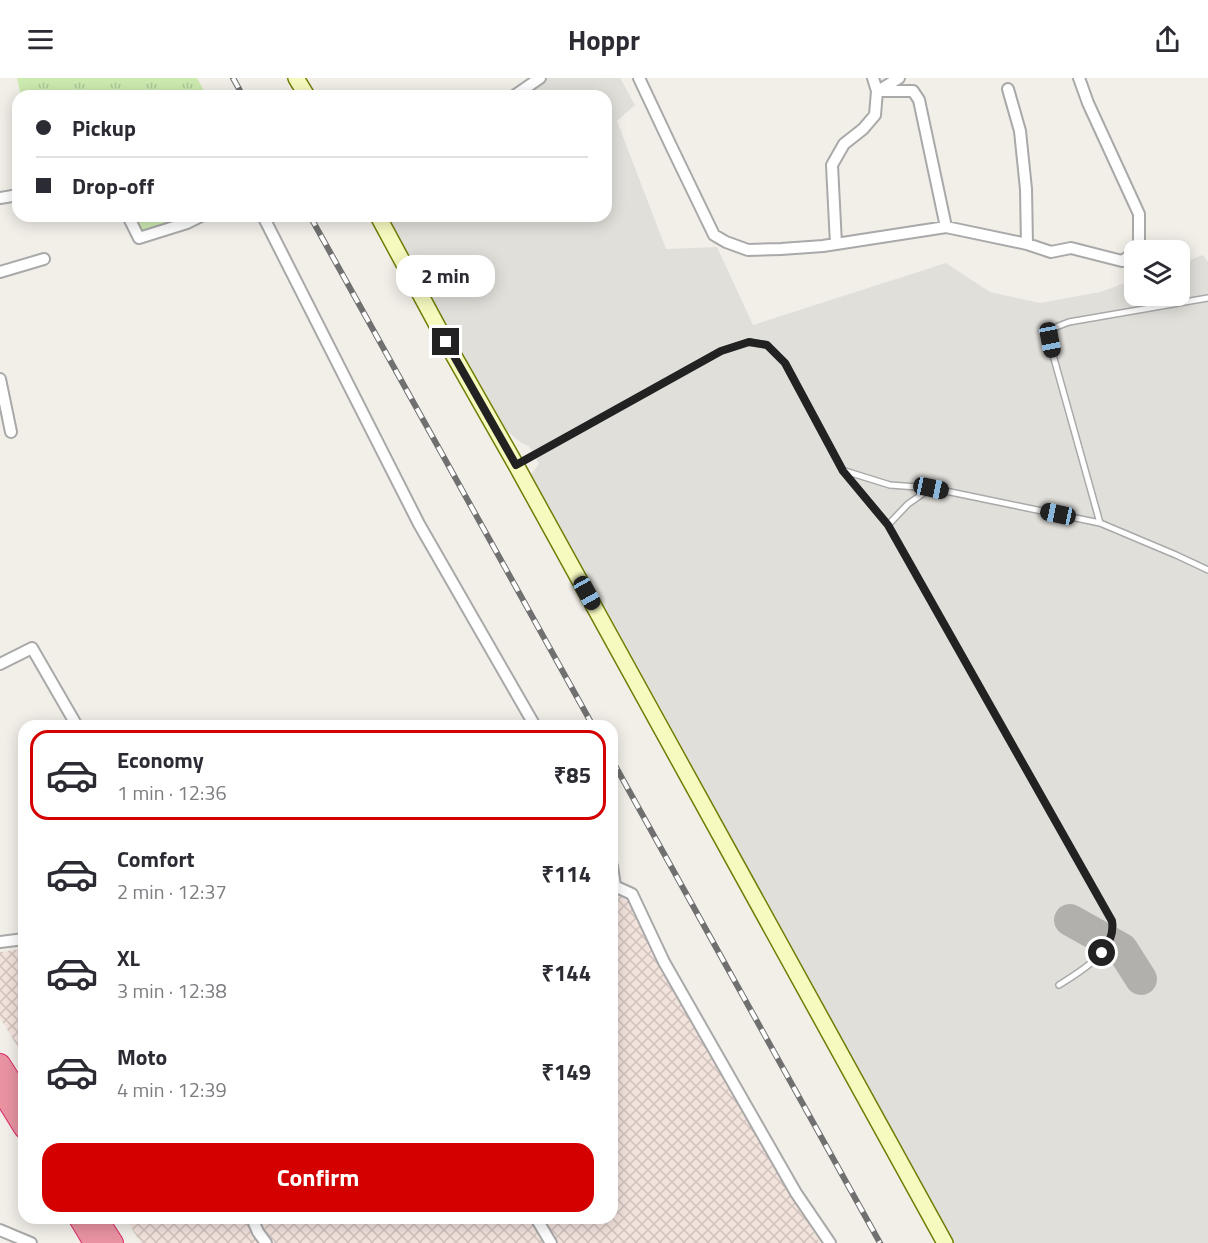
<!DOCTYPE html>
<html lang="en">
<head>
<meta charset="utf-8">
<style>
	:root { --surface:#fff; --page:#f7f7f7; --text:#2b2b33; --muted:#7c7c81; --line:#e1e1e2; --accent:#d40000 }
	body { margin:0; font-family:"Titillium Web",sans-serif; background:var(--page); color:var(--text); height:100vh; display:flex; flex-direction:column; font-size:22px; white-space:nowrap }
	* { box-sizing:border-box; margin:0 }
	p { font-size:20px; color:var(--muted) }
	.icon { flex:none; width:33px; height:33px; fill:none; stroke:currentColor; stroke-width:2; stroke-linecap:round; stroke-linejoin:round }
	.map { position:relative; flex:1; overflow:hidden }
	.sheet { position:absolute; left:18px; top:642px; width:600px; height:504px; display:flex; flex-direction:column; background:var(--surface); border-radius:18px; box-shadow:0 3px 15px #0003 }
	.sheet>* { flex:none }
	.top-card { position:absolute; left:12px; top:12px; width:600px; height:132px; border-radius:18px; box-shadow:0 3px 15px #0003; display:grid; align-content:center; height:132px; padding:0 24px; background:var(--surface) }
	.controls { position:absolute; left:1124px; top:162px; display:grid; gap:12px }
	.controls a { display:grid; place-items:center; width:66px; height:66px; border-radius:12px; background:var(--surface); box-shadow:0 3px 15px #0003; font-size:30px }
	.end { position:absolute; width:27px; height:27px; margin:-14px; border:8px solid #222; background:#fff; box-shadow:0 0 0 3px #fff }
	.from { border-radius:50% }
	.bubble { position:absolute; height:42px; border-radius:18px; background:var(--surface); box-shadow:0 3px 15px #0003; font-size:20px; font-weight:700; line-height:42px; text-align:center }
	.car { position:absolute; width:18px; height:36px; margin:-18px -9px; border-radius:8px; box-shadow:0 0 4px 2px #0007; background:linear-gradient(#222 24%,#8ab4d8 0 40%,#222 0 76%,#8ab4d8 0 86%,#222 0) }
	.top-card b { display:flex; align-items:center; gap:21px; height:57px; font-size:22px }
	.top-card b+b { border-top:2px solid var(--line) }
	.top-card i { width:15px; height:15px; background:var(--text) }
	ul { padding:10px 0 0; list-style:none }
	li { display:flex; align-items:center; gap:18px; height:90px; margin:0 12px 9px; padding:0 12px; border:3px solid transparent; border-radius:18px }
	li div { flex:1 }
	li b { display:block; font-size:22px }
	li em { font-style:normal; font-weight:700 }
	li.selected { border-color:var(--accent) }
	li>.icon { width:54px; height:54px; stroke-width:1.5 }
	.cta { display:flex; gap:12px; margin-top:auto; padding:12px 24px }
	.cta a { flex:1; height:69px; border-radius:18px; background:var(--accent); color:#fff; font-size:24px; font-weight:700; line-height:69px; text-align:center }
	header { display:flex; justify-content:space-between; align-items:center; height:78px; padding:0 24px; background:var(--surface); font-size:27px; font-weight:700 }
	.map>svg:first-child { display:block }
	.military { fill:url(#military-cross-hatch) }
	.airport { fill:#e1dfda }
	.grass { fill:url(#grass-tufts) }
	.lines { fill:none; stroke-linecap:round; stroke-linejoin:round }
	.taxiway { stroke:#b1b0ac; stroke-width:32 }
	.lane-casing { stroke:#a9a9a9; stroke-width:8 }
	.street-casing { stroke:#a9a9a9; stroke-width:14 }
	.secondary-casing { stroke:#707d05; stroke-width:18 }
	.highway-casing { stroke:#dc2a67; stroke-width:22 }
	.lane { stroke:#fff; stroke-width:5 }
	.street { stroke:#fff; stroke-width:10 }
	.secondary { stroke:#f7fabf; stroke-width:15 }
	.highway { stroke:#e892a2; stroke-width:20 }
	.rail-casing { stroke:#707070; stroke-width:6 }
	.rail { stroke:#fff; stroke-width:4; stroke-dasharray:11; stroke-linecap:butt }
	.route { stroke:#222; stroke-width:8 }
</style>
</head>
<body>
<header><svg class="icon" aria-label="menu" viewBox="0 0 24 24"><path d="M4 6h16M4 12h16M4 18h16"/></svg>Hoppr<svg class="icon" aria-label="share" viewBox="0 0 24 24"><path d="M12 15V3M7 8l5-5 5 5M5 13v7h14v-7"/></svg></header>
<div class="map">
<svg width="1208" height="1165" viewBox="0 0 1208 1165">
	<defs>
		<pattern id="military-cross-hatch" width="8" height="8" patternUnits="userSpaceOnUse" patternTransform="scale(1.5)"><rect width="8" height="8" fill="#f3e3dd"/><path d="M0 0l8 8M0 8l8-8" fill="none" stroke="#d0c2bd"/></pattern>
		<pattern id="grass-tufts" width="24" height="20" patternUnits="userSpaceOnUse" patternTransform="scale(1.5)"><rect width="24" height="20" fill="#cdebb0"/><path d="M3 7l-1-3M5 7V3M7 7l1-3M15 17l-1-3M17 17v-4M19 17l1-3" fill="none" stroke="#b0c997"/></pattern>
	</defs>
	<rect width="100%" height="100%" fill="#f2efe9"/>
	<!-- military -->
	<path class="military" d="M612 813 629 824 820 1165H141L125 1140H612Z
		M24 871V979L0 940V874Z"/>
	<!-- airport -->
	<path class="airport" d="M543 0H620L635 27 617 43 666 171 717 169 753 247 946 185 990 214 1040 225 1100 214 1134 202V218H1179V186L1203 177 1208 184V1165H950L662 632 531 396 539 386 529 368 520 364 506 352 385 138H606V18H518Z"/>
	<!-- grass -->
	<path class="grass" d="M17 0H197L207 18H21Z
		M137 138H189L143 158Z"/>
	<g class="lines">
		<!-- taxiway -->
		<path class="taxiway" d="M1070 842 1122 871 1141 901"/>
		<!-- lane casing -->
		<g class="lane-casing">
			<path id="lane" d="M518 386 721 273 749 264 767 267 785 285 843 393 888 447 1112 843C1116 874 1082 892 1059 907
				M845 393 890 407 931 410
				M1100 445 1053 277 1050 262 1056 249 1069 244 1208 220
				M888 447 908 426 931 410 1100 445 1176 477 1208 492"/>
		</g>
		<!-- street casing -->
		<g class="street-casing">
			<path id="street" d="M639 0 672 70 714 157 726 164 748 172 781 171 823 168 946 149 1027 166 1051 174 1071 170 1122 183 1134 175
				M1079 0 1088 25 1139 136V172
				M1008 11 1020 53 1026 111 1027 166
				M877 13H913L919 22 946 149
				M878 13 899 0
				M514 18 540 0
				M0 120 18 117
				M128 138 139 160 187 145 201 138
				M263 138 419 446 535 648
				M836 166 832 87 844 66 863 51 875 37 877 13 873 0
				M0 194 44 181
				M0 301 11 354
				M0 586 32 570 77 648
				M612 788 615 808
				M612 807 632 816 664 884 796 1115 830 1165
				M0 864 24 861
				M252 1140 258 1154 266 1165
				M536 1140 551 1165
				M0 1152 31 1165"/>
		</g>
		<!-- secondary casing -->
		<g class="secondary-casing">
			<path id="secondary" d="M296 0 307 18
				M378 138 446 264 516 387 945 1165"/>
		</g>
		<!-- highway casing -->
		<g class="highway-casing">
			<path id="highway" d="M0 986 23 1022
				M0 1011 24 1050
				M79 1140 94 1165
				M97 1140 113 1165"/>
		</g>
		<!-- lane -->
		<use href="#lane" class="lane"/>
		<!-- street -->
		<use href="#street" class="street"/>
		<!-- secondary -->
		<use href="#secondary" class="secondary"/>
		<!-- highway -->
		<use href="#highway" class="highway"/>
		<!-- rail casing -->
		<g class="rail-casing">
			<path id="rail" d="M233 0 243 18
				M310 138 593 648
				M612 682 880 1165"/>
		</g>
		<!-- rail -->
		<use href="#rail" class="rail"/>
	</g>
	<g class="lines">
		<!-- route -->
		<path class="route" d="M446 264 516 387 721 273 749 264 767 267 785 285 843 393 888 447 1112 843C1114 856 1109 864 1102 875"/>
	</g>
</svg>
<div class="controls">
<a><svg class="icon" aria-label="layers" viewBox="0 0 24 24"><path d="M12 4l9 5-9 5-9-5zM3 14l9 5 9-5"/></svg></a>
</div>
<i class="end from" style="left:1102px;top:875px"></i>
<i class="end" style="left:446px;top:264px"></i>
<div class="bubble" style="left:396px;top:177px;width:99px">2 min</div>
<i class="car" style="left:1050px;top:262px;rotate:169deg"></i>
<i class="car" style="left:931px;top:410px;rotate:102deg"></i>
<i class="car" style="left:1058px;top:436px;rotate:282deg"></i>
<i class="car" style="left:587px;top:515px;rotate:151deg"></i>
<div class="top-card">
<b><i class="from"></i>Pickup</b>
<b><i></i>Drop-off</b>
</div>
<section class="sheet">
<ul>
<li class="selected"><svg class="icon" aria-label="car" viewBox="0 0 24 24"><path d="M5 17H2v-5l4-1 3-4h7l3 4 3 1v5h-3M9 17h6M6 11h13"/><circle cx="7" cy="17" r="2"/><circle cx="17" cy="17" r="2"/></svg><div><b>Economy</b><p>1 min · 12:36</p></div><em>₹85</em></li>
<li><svg class="icon" aria-label="car" viewBox="0 0 24 24"><path d="M5 17H2v-5l4-1 3-4h7l3 4 3 1v5h-3M9 17h6M6 11h13"/><circle cx="7" cy="17" r="2"/><circle cx="17" cy="17" r="2"/></svg><div><b>Comfort</b><p>2 min · 12:37</p></div><em>₹114</em></li>
<li><svg class="icon" aria-label="car" viewBox="0 0 24 24"><path d="M5 17H2v-5l4-1 3-4h7l3 4 3 1v5h-3M9 17h6M6 11h13"/><circle cx="7" cy="17" r="2"/><circle cx="17" cy="17" r="2"/></svg><div><b>XL</b><p>3 min · 12:38</p></div><em>₹144</em></li>
<li><svg class="icon" aria-label="car" viewBox="0 0 24 24"><path d="M5 17H2v-5l4-1 3-4h7l3 4 3 1v5h-3M9 17h6M6 11h13"/><circle cx="7" cy="17" r="2"/><circle cx="17" cy="17" r="2"/></svg><div><b>Moto</b><p>4 min · 12:39</p></div><em>₹149</em></li>
</ul>
<div class="cta"><a>Confirm</a></div>
</section>
</div>
</body>
</html>
